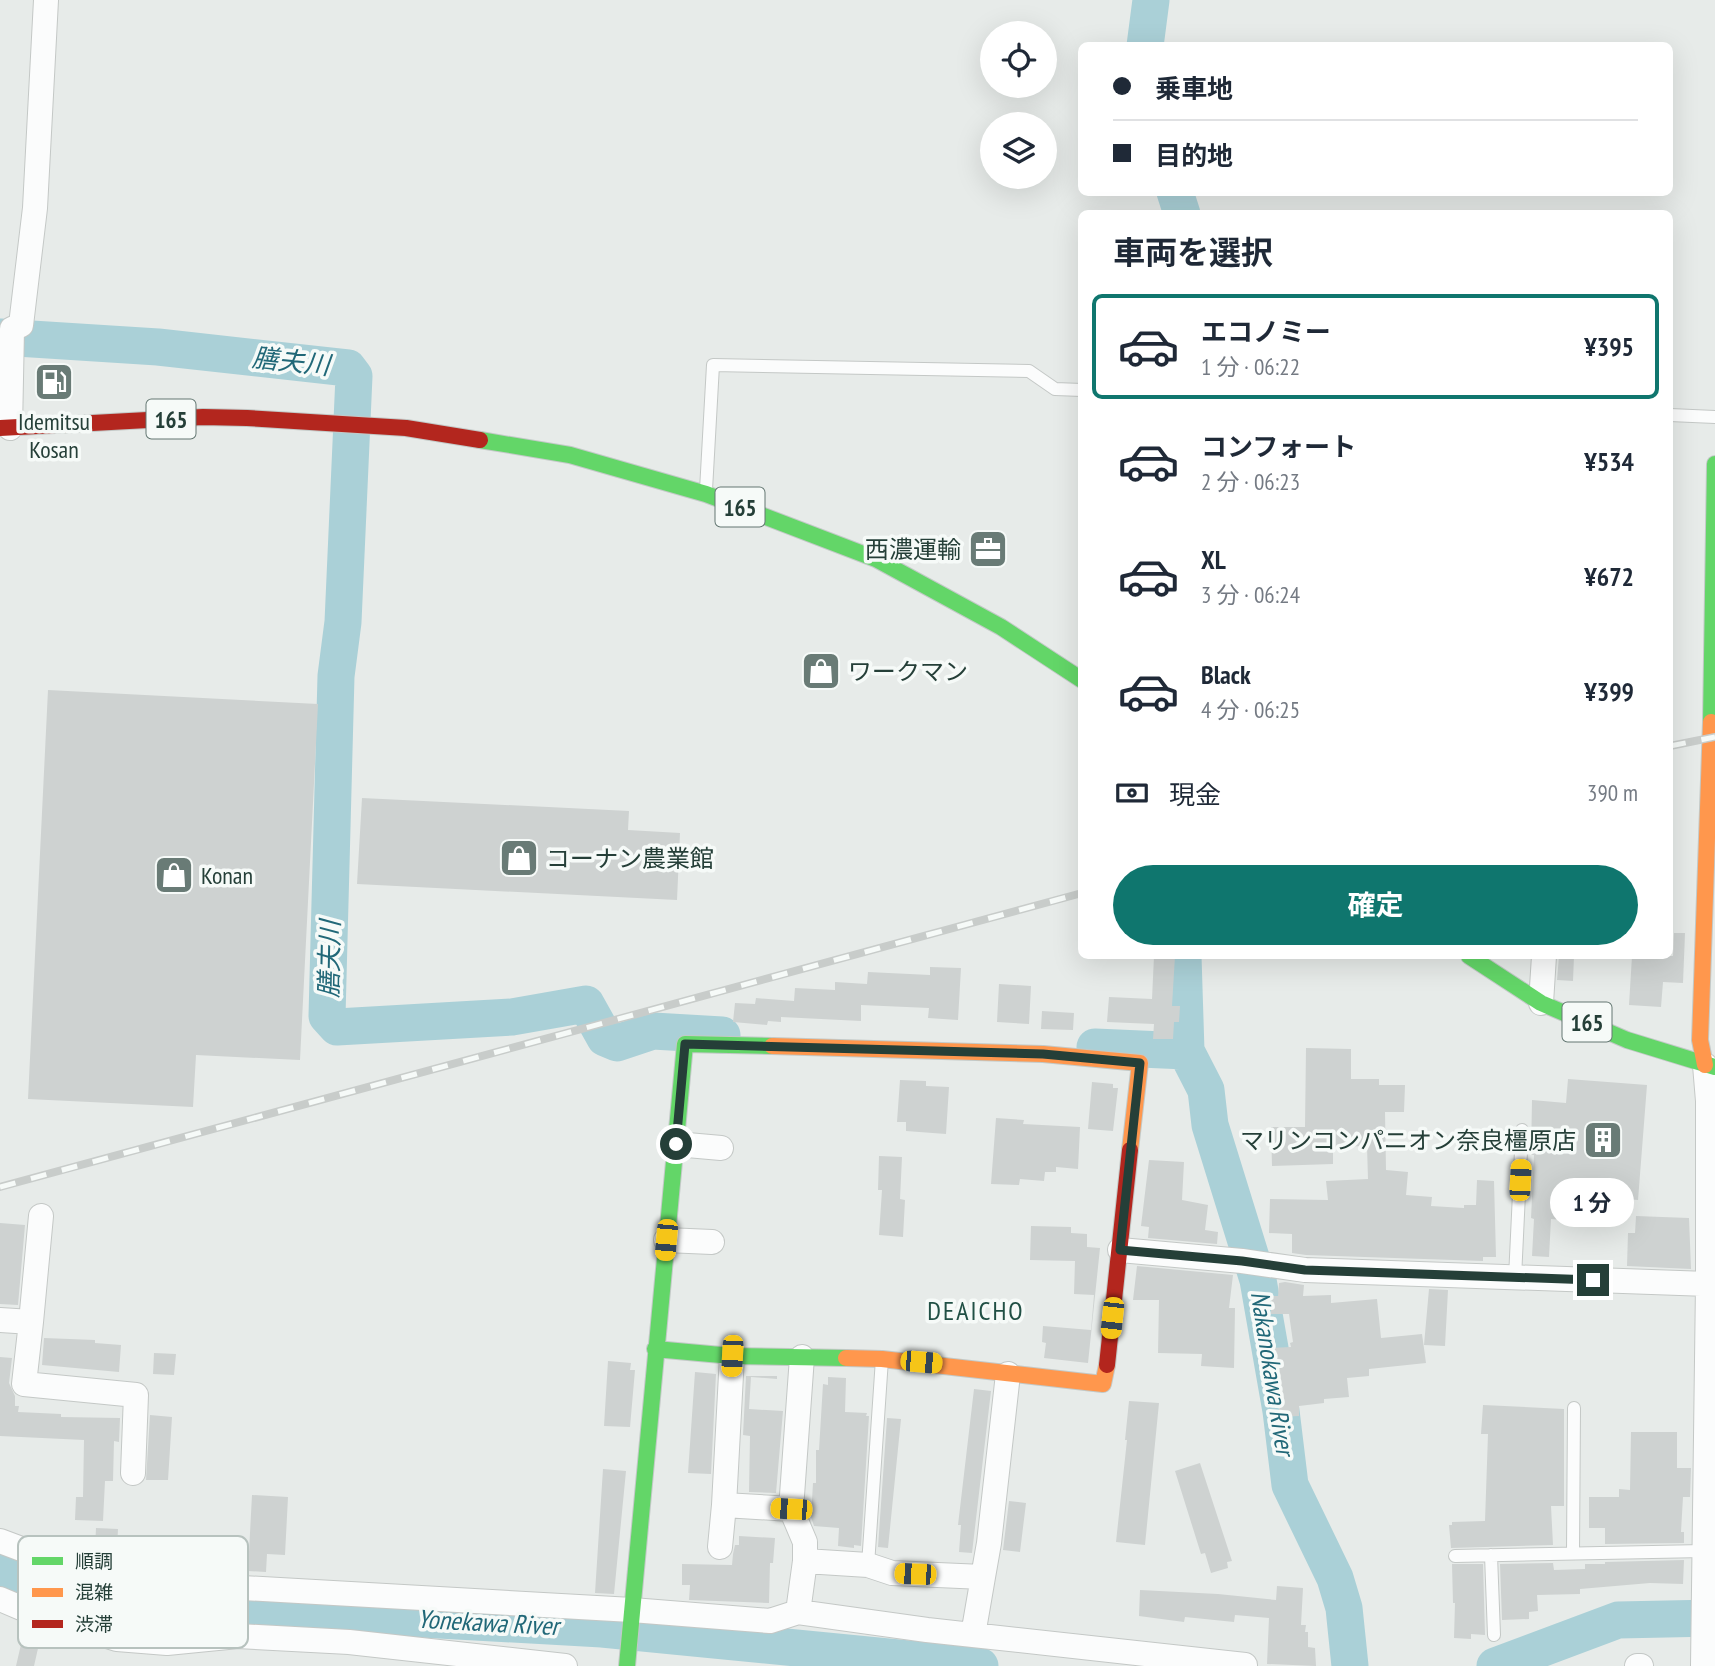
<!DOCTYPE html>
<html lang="ja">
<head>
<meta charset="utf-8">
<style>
	:root { --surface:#fff; --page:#f2f2f3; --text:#1f2937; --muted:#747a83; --line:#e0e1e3; --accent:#0f766e }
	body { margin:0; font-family:"PT Sans Narrow","Noto Sans JP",sans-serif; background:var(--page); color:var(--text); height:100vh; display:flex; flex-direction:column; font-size:26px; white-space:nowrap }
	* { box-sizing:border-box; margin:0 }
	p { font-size:23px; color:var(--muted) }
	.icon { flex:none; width:38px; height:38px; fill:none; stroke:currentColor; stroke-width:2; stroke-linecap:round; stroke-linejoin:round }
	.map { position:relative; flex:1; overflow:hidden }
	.sheet { position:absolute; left:1078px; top:210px; width:595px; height:749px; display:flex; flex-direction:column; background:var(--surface); border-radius:10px; box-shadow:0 7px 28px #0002 }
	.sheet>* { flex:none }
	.hud { position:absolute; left:1078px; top:42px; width:595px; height:154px; border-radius:10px; box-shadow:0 7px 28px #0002; display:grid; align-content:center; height:154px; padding:0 35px; background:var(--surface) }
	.controls { position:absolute; left:980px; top:21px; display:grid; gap:14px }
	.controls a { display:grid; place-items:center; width:77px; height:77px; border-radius:50%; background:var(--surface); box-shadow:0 7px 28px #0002; font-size:35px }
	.end { position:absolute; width:32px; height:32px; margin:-16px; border:9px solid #253f38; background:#fff; box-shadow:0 0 0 4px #fff }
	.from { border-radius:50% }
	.bubble { position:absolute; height:49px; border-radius:24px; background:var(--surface); box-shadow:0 7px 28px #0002; font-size:23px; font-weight:700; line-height:49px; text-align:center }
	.car { position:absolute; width:21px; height:42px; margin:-21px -10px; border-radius:9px; box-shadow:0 0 5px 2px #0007; background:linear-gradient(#f5c518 24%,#345 0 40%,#f5c518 0 76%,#345 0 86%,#f5c518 0) }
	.hud b { display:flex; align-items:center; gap:24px; height:66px; font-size:26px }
	.hud b+b { border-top:2px solid var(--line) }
	.hud i { width:18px; height:18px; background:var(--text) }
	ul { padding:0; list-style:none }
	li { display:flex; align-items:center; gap:21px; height:105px; margin:0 14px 10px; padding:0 21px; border:4px solid transparent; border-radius:10px }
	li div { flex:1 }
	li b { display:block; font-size:26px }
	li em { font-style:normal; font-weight:700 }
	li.on { border-color:var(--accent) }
	li>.icon { width:63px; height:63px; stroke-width:1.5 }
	h2 { padding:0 35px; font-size:32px; line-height:84px }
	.pay { display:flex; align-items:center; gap:18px; height:77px; padding:0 35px; font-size:26px }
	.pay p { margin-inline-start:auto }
	.action { display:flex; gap:14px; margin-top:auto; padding:14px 35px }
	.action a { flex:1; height:80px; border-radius:42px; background:var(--accent); color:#fff; font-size:28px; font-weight:700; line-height:80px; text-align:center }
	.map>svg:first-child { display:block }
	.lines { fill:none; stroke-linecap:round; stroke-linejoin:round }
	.river { stroke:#aad0d7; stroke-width:37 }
	.building { fill:#ced2d1 }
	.lane-casing { stroke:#c4c8c6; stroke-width:14 }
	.street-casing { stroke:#c4c8c6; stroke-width:26 }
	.fast-casing { stroke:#c3c9c7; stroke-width:18 }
	.slow-casing { stroke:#c3c9c7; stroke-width:18 }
	.jam-casing { stroke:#c3c9c7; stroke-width:18 }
	.lane { stroke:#fbfcfc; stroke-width:12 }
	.street { stroke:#fbfcfc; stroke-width:24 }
	.fast { stroke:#63d668; stroke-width:16 }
	.slow { stroke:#ff974d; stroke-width:16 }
	.jam { stroke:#b3261e; stroke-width:16 }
	.rail-casing { stroke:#c8ccca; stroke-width:8 }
	.rail { stroke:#f6faf8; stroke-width:5; stroke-dasharray:16; stroke-linecap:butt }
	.route { stroke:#253f38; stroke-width:9 }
	.labels { text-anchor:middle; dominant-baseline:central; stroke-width:7; stroke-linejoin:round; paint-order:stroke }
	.shield { fill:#f6faf8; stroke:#647772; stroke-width:2 }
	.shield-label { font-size:23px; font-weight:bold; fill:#253f38 }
	.poi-label { font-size:24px; fill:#253f38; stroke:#f6faf8; text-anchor:start }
	.water-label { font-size:26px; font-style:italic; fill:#216878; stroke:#f6faf8 }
	.neighbourhood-label { font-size:26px; letter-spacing:2px; fill:#215045; stroke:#f6faf8 }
	.key { fill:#f6faf8; stroke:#b7c2be; stroke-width:2 }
	.key-label { font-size:19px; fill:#253f38 }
</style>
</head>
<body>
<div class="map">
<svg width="1715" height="1666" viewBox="0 0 1715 1666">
	<rect width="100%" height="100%" fill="#e7ebe9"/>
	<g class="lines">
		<!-- river -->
		<path class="river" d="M1145 46 1151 0
			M1175 192 1182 214
			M0 337 158 347 348 368 354 376 343 622 336 676 327 1016 337 1027 512 1017 586 1004 605 1038 617 1043 653 1031 722 1035
			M1183 956 1186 1051 1206 1090 1210 1125 1258 1280 1281 1411 1290 1485 1335 1578 1344 1608 1350 1666
			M1095 1047 1186 1051
			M0 1571 36 1586 97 1601 602 1629 980 1666
			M1495 1666 1618 1620 1715 1618"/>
	</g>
	<!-- building -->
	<path class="building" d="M48 690 318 704 300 1060 196 1055 193 1107 28 1099Z
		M362 798 629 811 628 830 680 833 677 900 357 884Z
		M1674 933H1685L1683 983 1663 982 1661 1007 1629 1005 1632 956H1673Z
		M1154 956H1175L1172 1006H1180L1179 1022H1174L1173 1039H1153L1154 1024 1107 1022 1109 997 1152 999Z
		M1559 956H1574L1573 981 1557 980Z
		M930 967 961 968 958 1020 928 1018 929 1008 861 1005V1021L781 1017V1022L768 1021 767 1025 733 1022 735 1003 755 1004 756 998 794 1001 795 988 835 990V982L867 984 868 972 930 975Z
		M999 984 1031 986 1029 1024 997 1022Z
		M1042 1011 1074 1013 1073 1030 1041 1029Z
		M1306 1048 1351 1049V1079H1379V1085H1405L1404 1112H1385L1386 1170 1408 1172 1406 1195 1432 1197 1431 1206 1464 1208V1205H1476L1477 1180 1494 1181 1496 1257H1483V1261L1306 1255 1292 1253V1234L1269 1233 1270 1199 1328 1200 1326 1181 1368 1179 1367 1146 1333 1147V1164L1272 1166 1271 1127H1305Z
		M1568 1079 1647 1085 1638 1200 1590 1196 1588 1222 1551 1219 1549 1257 1532 1256 1534 1219 1531 1218 1534 1155H1531L1532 1100 1566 1103Z
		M900 1080 926 1081V1086L949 1087 946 1134 906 1131V1122H897Z
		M1092 1082 1113 1084V1088H1118L1113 1131 1088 1129Z
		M996 1118 1024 1120 1023 1124 1080 1127 1078 1169 1056 1167V1172H1045L1044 1181 1020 1179 1019 1185 991 1184Z
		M879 1156 902 1157 900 1199 905 1200 903 1237 879 1235 882 1190H878Z
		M1149 1160 1184 1162 1182 1200 1208 1205 1205 1230 1218 1232 1217 1244 1148 1238 1149 1227 1141 1226Z
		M1636 1216 1689 1218 1691 1269 1627 1266 1628 1233H1635Z
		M0 1223 25 1225 18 1305 0 1304Z
		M1031 1226 1071 1227V1233L1087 1234V1247L1100 1248 1088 1363 1044 1358 1046 1343 1042 1342 1043 1326 1091 1330 1094 1295 1074 1294 1075 1261 1030 1260Z
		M1137 1266 1233 1275 1229 1308H1235L1234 1368 1201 1366 1202 1354 1158 1353 1159 1300H1133Z
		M1285 1282 1304 1285 1303 1296 1331 1295V1303L1377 1299 1381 1338 1422 1334 1426 1363 1369 1369V1376L1347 1378 1349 1397 1324 1399V1403L1299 1406V1416L1279 1417V1399H1274L1269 1348 1291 1347 1290 1343 1293 1342 1289 1314H1271V1296H1278L1279 1283Z
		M1429 1289 1448 1290 1445 1346 1424 1345Z
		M44 1338 95 1340V1343L121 1345 119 1372 42 1365Z
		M154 1353 176 1354 174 1375 153 1374Z
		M0 1357 12 1358 9 1383 15 1396V1406H19L18 1412 61 1414V1417L120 1418 119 1442 114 1441 113 1481H105L103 1521 75 1520 76 1497H83L84 1440 0 1436Z
		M608 1361 631 1363 630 1370H635L630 1427 604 1426Z
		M695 1372 716 1374 711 1474 688 1473Z
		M746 1376H777V1379L751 1377 749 1409 783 1411 776 1493 749 1492 750 1436 743 1435Z
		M828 1377 846 1378 845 1412 867 1413 866 1416H869L861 1546 854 1545V1548L838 1546 839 1528 814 1526 811 1517 813 1483H816V1450H819L823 1384 828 1385Z
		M974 1389 991 1391 972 1553 959 1552 961 1525H958Z
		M1129 1401 1159 1403 1145 1545 1116 1542 1127 1440H1125Z
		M1483 1405 1564 1409V1506H1551L1553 1545 1451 1548 1449 1525H1452V1522L1485 1521 1488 1434H1481Z
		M150 1415 172 1417 168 1480H146Z
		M887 1418 901 1419 888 1548 878 1547Z
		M1631 1432H1677V1468H1691L1690 1497H1683L1681 1532H1684V1543L1605 1544V1528H1589V1497H1619V1489L1630 1490Z
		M1200 1463 1232 1561 1227 1562 1228 1568 1211 1573 1205 1553 1201 1554 1175 1471Z
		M603 1469 626 1471 614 1594 595 1593Z
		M252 1495 288 1497 285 1555 267 1554 266 1572 248 1571Z
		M1009 1501 1026 1503 1020 1552 1003 1550Z
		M96 1528 118 1529 117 1549H95Z
		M739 1536 775 1538 773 1563H770L769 1603 689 1600 690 1585H682V1564L732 1565 733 1554 735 1545H739Z
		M1684 1560 1683 1584 1650 1583 1580 1589V1594L1537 1595 1538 1611 1529 1612V1619L1502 1620 1500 1564 1553 1563 1554 1570 1585 1569V1564H1605V1562Z
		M1452 1564H1483L1485 1635 1471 1634V1639L1454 1638 1455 1603H1453Z
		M1277 1586 1303 1588 1301 1625H1306L1305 1632H1308V1647L1315 1648 1316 1666 1267 1664 1269 1618 1235 1615 1234 1622 1185 1617 1184 1622 1139 1616 1140 1590 1218 1594 1276 1600Z
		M22 1640 39 1644 34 1666H16Z"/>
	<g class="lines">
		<!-- lane casing -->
		<g class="lane-casing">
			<path id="lane" d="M1670 415 1715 417
				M706 490 713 365 1029 371 1055 389 1082 390
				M1515 1278 1522 1130
				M1573 1553 1574 1408
				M1491 1555 1494 1635
				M1455 1556 1704 1551
				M868 1565 882 1359"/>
		</g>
		<!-- street casing -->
		<g class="street-casing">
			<path id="street" d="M10 428 12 329 21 325 35 208 46 0
				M1541 1003 1544 956
				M676 1144 721 1148
				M666 1240 712 1242
				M1120 1250 1242 1261 1305 1270 1708 1284
				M0 1320 31 1322 24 1384 136 1395 133 1473
				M31 1322 41 1216
				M732 1356 724 1505 791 1509
				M802 1357 791 1509 805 1542V1561
				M0 1541 40 1556 138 1582 632 1610 770 1621 798 1612 927 1630 1245 1665
				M720 1547 724 1505
				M983 1577 989 1543 1008 1374
				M0 1599 33 1613 117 1639 167 1643 238 1636 349 1642 565 1666
				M798 1612 805 1561 868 1565 892 1573 983 1577 973 1635
				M1637 1666H1641
				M1703 1666 1708 1284V1101L1705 1065"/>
		</g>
		<!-- fast casing -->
		<g class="fast-casing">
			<path id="fast" d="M480 440 570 455 706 494 876 559 1001 627 1082 680
				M1711 722 1715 464
				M1469 956 1541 1003 1627 1040 1715 1067
				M655 1349 732 1356 846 1358
				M627 1666 685 1044 772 1046"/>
		</g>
		<!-- slow casing -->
		<g class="slow-casing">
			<path id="slow" d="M772 1046 1043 1054 1140 1063 1130 1150
				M1705 1065 1700 1040 1711 722
				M846 1358 882 1359 1103 1384 1107 1365"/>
		</g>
		<!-- jam casing -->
		<g class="jam-casing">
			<path id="jam" d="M0 428 203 417 247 418 406 428 480 440
				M1107 1365 1130 1150"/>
		</g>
		<!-- lane -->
		<use href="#lane" class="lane"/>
		<!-- street -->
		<use href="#street" class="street"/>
		<!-- fast -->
		<use href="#fast" class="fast"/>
		<!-- slow -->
		<use href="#slow" class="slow"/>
		<!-- jam -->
		<use href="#jam" class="jam"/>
		<!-- rail casing -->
		<g class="rail-casing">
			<path id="rail" d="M1670 746 1715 737
				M0 1187 1082 893"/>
		</g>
		<!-- rail -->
		<use href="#rail" class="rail"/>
	</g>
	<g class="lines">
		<!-- route -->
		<path class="route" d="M676 1144 685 1044 1043 1054 1140 1063 1120 1250 1242 1261 1305 1270 1593 1280"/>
	</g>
	<!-- icons -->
	<defs>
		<g id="fuel-square" transform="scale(2.0125)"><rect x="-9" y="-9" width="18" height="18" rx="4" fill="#697b76" stroke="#f6faf8"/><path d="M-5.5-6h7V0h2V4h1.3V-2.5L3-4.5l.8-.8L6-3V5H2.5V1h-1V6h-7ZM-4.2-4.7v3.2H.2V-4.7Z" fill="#fff"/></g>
		<g id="office-square" transform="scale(2.0125)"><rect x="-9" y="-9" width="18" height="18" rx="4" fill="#697b76" stroke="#f6faf8"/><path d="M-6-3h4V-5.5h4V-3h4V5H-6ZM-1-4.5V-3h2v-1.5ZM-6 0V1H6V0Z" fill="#fff"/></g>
		<g id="shop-square" transform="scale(2.0125)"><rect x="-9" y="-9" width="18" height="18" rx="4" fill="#697b76" stroke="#f6faf8"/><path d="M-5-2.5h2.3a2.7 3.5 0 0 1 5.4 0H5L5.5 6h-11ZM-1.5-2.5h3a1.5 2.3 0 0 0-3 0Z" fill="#fff"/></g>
		<g id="building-square" transform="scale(2.0125)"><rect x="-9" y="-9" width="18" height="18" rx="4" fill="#697b76" stroke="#f6faf8"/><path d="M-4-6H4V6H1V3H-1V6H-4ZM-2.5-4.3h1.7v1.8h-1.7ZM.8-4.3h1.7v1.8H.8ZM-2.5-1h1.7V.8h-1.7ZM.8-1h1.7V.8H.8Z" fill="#fff"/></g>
	</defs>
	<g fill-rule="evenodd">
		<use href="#fuel-square" x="54" y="382"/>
		<use href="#office-square" x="988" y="549"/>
		<use href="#shop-square" x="821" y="671"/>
		<use href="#shop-square" x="519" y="858"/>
		<use href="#shop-square" x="174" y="875"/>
		<use href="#building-square" x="1603" y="1140"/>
	</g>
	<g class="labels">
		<!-- shield labels -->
		<g class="shield">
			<rect x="146.5" y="399.5" width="49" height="39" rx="5"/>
			<rect x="715.5" y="487.5" width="49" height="39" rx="5"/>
			<rect x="1562.5" y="1002.5" width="49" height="39" rx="5"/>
		</g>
		<g class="shield-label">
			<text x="171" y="419">165</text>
			<text x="740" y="507">165</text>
			<text x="1587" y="1022">165</text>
		</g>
		<!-- poi labels -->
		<g class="poi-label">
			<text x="54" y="421" text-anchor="middle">Idemitsu<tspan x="54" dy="28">Kosan</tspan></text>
			<text x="961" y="549" text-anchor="end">西濃運輸</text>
			<text x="848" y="671">ワークマン</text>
			<text x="546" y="858">コーナン農業館</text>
			<text x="201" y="875">Konan</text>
			<text x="1576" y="1140" text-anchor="end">マリンコンパニオン奈良橿原店</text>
		</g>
		<!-- water labels -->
		<g class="water-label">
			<text transform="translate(291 361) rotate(6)">膳夫川</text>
			<text transform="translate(329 959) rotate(-89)">膳夫川</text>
			<text transform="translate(1273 1373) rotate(81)">Nakanokawa River</text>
			<text transform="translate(488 1622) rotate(3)">Yonekawa River</text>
		</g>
		<!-- neighbourhood labels -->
		<g class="neighbourhood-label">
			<text x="976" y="1310">DEAICHO</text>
		</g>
	</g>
	<!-- legend -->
	<rect x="18" y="1536" width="230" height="112" rx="10" class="key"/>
	<rect x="32" y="1557" width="31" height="8" fill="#63d668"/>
	<rect x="32" y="1588" width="31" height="9" fill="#ff974d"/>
	<rect x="32" y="1620" width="31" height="8" fill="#b3261e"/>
	<g class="key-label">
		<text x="75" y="1568">順調</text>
		<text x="75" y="1599">混雑</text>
		<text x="75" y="1631">渋滞</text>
	</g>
</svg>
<div class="controls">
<a><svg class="icon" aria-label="locate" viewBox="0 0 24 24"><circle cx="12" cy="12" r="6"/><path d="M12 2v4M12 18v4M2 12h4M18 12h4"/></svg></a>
<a><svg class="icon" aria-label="layers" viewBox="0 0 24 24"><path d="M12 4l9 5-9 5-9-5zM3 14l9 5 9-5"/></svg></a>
</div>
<i class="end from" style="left:676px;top:1144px"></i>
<i class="end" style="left:1593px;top:1280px"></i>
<div class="bubble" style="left:1550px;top:1178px;width:84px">1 分</div>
<i class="car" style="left:1520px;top:1180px;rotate:3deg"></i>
<i class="car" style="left:666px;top:1240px;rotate:185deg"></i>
<i class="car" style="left:1112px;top:1318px;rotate:186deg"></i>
<i class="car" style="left:732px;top:1356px;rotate:183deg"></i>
<i class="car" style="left:921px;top:1362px;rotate:95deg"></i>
<i class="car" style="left:791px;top:1509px;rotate:273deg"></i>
<i class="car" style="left:915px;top:1574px;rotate:272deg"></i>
<div class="hud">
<b><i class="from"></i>乗車地</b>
<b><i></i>目的地</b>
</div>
<section class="sheet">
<h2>車両を選択</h2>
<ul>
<li class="on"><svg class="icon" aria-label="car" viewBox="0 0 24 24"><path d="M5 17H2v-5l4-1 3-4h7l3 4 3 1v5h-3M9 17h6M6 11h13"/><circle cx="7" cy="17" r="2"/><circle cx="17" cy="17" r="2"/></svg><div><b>エコノミー</b><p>1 分 · 06:22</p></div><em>¥395</em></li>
<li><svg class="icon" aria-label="car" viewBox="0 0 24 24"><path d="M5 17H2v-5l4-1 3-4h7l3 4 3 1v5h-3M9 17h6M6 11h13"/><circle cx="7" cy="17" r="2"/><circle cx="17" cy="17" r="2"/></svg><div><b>コンフォート</b><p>2 分 · 06:23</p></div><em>¥534</em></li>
<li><svg class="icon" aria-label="car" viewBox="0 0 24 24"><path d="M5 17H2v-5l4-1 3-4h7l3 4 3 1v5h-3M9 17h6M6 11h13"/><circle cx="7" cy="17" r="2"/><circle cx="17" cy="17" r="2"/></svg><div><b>XL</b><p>3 分 · 06:24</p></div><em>¥672</em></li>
<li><svg class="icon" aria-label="car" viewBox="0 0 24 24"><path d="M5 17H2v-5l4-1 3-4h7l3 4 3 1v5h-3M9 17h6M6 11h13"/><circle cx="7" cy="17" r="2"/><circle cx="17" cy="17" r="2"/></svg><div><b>Black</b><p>4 分 · 06:25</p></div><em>¥399</em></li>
</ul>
<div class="pay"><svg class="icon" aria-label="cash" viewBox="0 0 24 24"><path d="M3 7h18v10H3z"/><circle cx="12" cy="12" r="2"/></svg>現金<p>390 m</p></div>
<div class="action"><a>確定</a></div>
</section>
</div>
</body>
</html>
